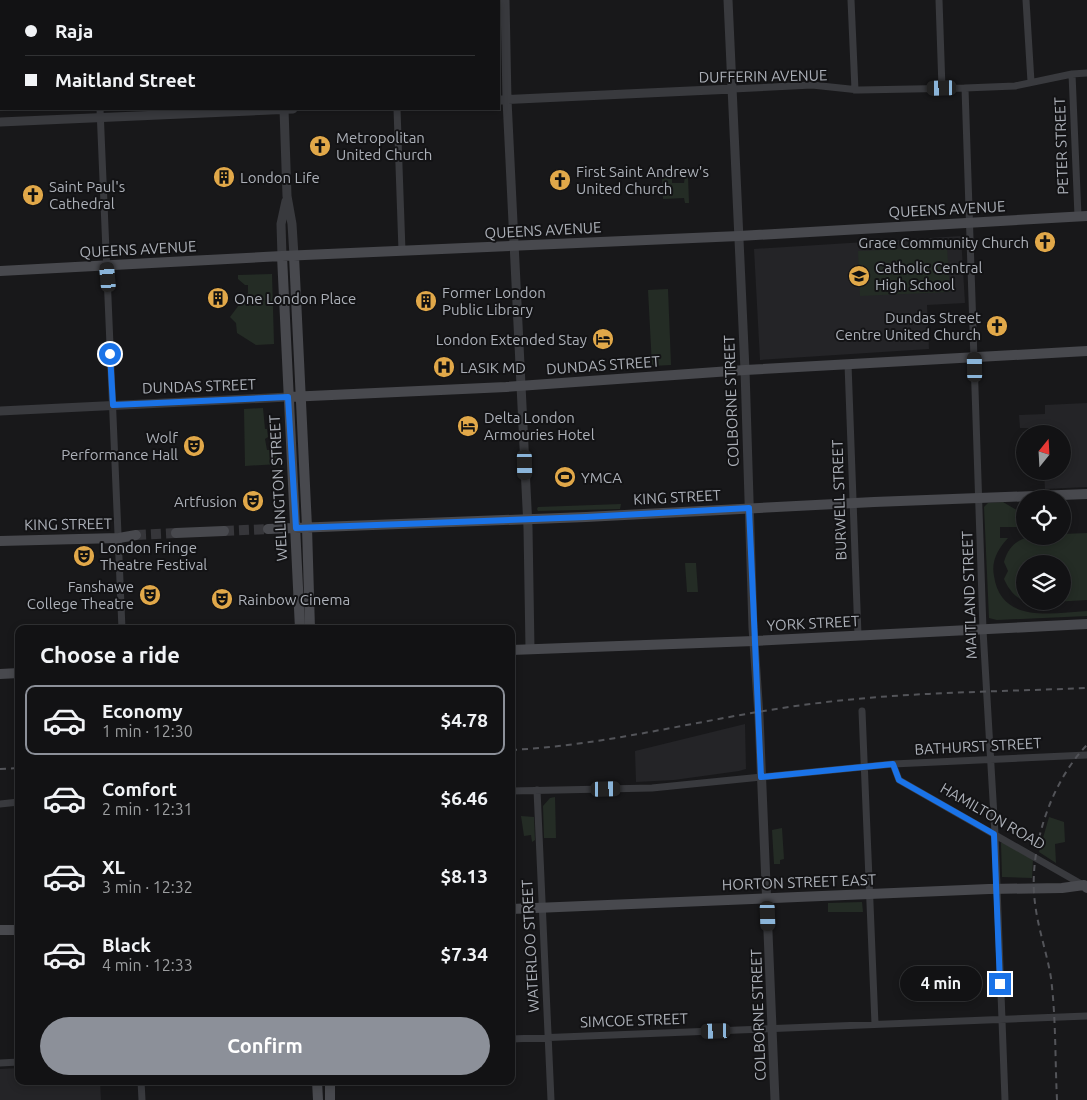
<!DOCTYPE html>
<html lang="en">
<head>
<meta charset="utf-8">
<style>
	:root { --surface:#121214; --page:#1b1b1d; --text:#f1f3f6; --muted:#9c9ea0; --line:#313234; --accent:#8c9099 }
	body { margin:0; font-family:Ubuntu,sans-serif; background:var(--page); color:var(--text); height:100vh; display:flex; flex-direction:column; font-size:19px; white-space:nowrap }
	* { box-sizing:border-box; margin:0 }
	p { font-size:16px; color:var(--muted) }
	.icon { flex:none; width:28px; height:28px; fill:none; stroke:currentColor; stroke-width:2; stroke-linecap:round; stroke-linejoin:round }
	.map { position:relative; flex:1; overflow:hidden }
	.sheet { position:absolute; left:15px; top:625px; width:500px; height:460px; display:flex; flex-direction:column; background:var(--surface); border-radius:10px; box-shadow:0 2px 8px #0003,0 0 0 1px var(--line) }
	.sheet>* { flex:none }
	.guide { position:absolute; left:0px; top:0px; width:500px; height:110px; box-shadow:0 2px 8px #0003,0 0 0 1px var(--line); display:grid; align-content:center; height:110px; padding:0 25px; background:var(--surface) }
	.needle { width:32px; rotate:18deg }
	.controls { position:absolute; left:1016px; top:425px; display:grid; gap:10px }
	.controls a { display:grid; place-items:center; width:55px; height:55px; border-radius:50%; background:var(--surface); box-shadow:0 2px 8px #0003,0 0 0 1px var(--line); font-size:25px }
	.end { position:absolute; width:22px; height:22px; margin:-11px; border:6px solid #1a73e8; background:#fff; box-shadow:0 0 0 2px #fff }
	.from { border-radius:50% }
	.bubble { position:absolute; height:35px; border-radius:18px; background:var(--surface); box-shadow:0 2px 8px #0003,0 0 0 1px var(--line); font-size:16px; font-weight:700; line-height:35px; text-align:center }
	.car { position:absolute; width:15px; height:30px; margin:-15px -8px; border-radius:6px; box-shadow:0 0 4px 1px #0007; background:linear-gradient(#222 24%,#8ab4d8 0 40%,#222 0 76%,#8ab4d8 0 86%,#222 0) }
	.guide b { display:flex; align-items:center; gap:18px; height:48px; font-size:19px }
	.guide b+b { border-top:1px solid var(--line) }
	.guide i { width:12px; height:12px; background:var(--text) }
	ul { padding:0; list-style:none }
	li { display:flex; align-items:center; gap:15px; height:70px; margin:0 10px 8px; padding:0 15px; border:2px solid transparent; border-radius:10px }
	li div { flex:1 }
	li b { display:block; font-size:19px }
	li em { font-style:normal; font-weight:700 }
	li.active { border-color:var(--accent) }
	li>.icon { width:45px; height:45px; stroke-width:1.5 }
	h2 { padding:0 25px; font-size:22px; line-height:60px }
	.action { display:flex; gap:10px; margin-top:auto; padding:10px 25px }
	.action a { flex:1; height:58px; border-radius:30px; background:var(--accent); color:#fff; font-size:20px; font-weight:700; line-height:58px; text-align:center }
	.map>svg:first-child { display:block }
	.built { fill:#242427 }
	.green { fill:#242c25 }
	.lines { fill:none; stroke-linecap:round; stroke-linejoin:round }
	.secondary-tunnel { stroke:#36363a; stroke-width:10; stroke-dasharray:10 5; stroke-linecap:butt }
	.minor { stroke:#393a3e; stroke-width:7 }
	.tertiary { stroke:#393a3e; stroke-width:9 }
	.secondary { stroke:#48494e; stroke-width:10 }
	.rail { stroke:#535459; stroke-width:2; stroke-dasharray:6 5; stroke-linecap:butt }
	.route { stroke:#1a73e8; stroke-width:6 }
	.labels { text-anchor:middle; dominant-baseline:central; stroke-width:4; stroke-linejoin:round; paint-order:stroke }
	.street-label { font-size:15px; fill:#acb0b8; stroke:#131315 }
	.poi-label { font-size:15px; fill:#acb0b8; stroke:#131315; text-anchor:start }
</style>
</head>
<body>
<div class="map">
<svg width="1087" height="1100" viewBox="0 0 1087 1100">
	<rect width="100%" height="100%" fill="#18181a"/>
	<!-- built -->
	<path class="built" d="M961 236 965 303 927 305 929 349 760 360 754 249Z
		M1087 403V487L1045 489 1044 471H1062V434H1036L1035 428H1020L1019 415 1045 414V405Z
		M745 724 746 769 739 771 674 780 636 782 635 751Z
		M19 1068V1081H100L101 1100H0V1069Z"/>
	<!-- green -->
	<path class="green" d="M672 176V183H684L685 176H688L689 203H685L684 198 663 199 662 176Z
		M947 247 950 292 860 296 858 251Z
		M272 274 274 344 256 345 237 333 236 323 230 317 248 293V285H245L238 279V275Z
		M668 289 671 365 652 366 648 290Z
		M263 408 265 429H267L268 437 265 439 267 450H275L279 464 245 466 244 409Z
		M1003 502 1025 515V527H1000V538H1008C998 549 991 561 994 576 1001 624 1052 613 1087 611V616L997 620 989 618 984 507 988 503Z
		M621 504 620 509 538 511 537 509 538 507Z
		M1087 533V600L1036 603 1027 601H1062V564H1025V601C1015 598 1008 588 1004 579L1008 571 1004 562C1012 532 1038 536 1062 536L1063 534Z
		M685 563H696L698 592H687Z
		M555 797 556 838H544L543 806 550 798Z
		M521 816 534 817 535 840 532 842 531 835 524 836Z
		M1049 817 1064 822 1065 842 1055 844 1056 863 1039 852Z
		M782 828 784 859 780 860V864H774L772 830Z
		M1001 843H1004L1033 860 1032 878 1002 877Z
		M862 902 863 912H828V903Z"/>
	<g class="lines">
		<!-- secondary-tunnel -->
		<path class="secondary-tunnel" d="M224 531 268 529
			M136 535 176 533"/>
		<!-- minor -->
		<path class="minor" d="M95 0V1
			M851 0 855 90
			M939 0 942 88
			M1026 0 1031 82
			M1072 74 1078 216
			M965 88 983 630 995 834 1005 1100
			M733 89 812 85 859 90 965 88 1015 86 1072 74 1087 73
			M100 109 122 629
			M397 109 402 251
			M848 364 858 635
			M862 711 875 1024
			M893 764 899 780 1083 885
			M537 790 551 1100
			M511 791 652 788 893 764 1087 755
			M0 804 19 802
			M511 1039 1087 1016
			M0 1063 19 1062
			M141 1081 142 1100"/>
		<!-- tertiary -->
		<path class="tertiary" d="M279 0V1
			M505 0 507 100 528 528 530 649
			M728 0 745 370 753 628 759 716 775 1100
			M499 100 733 89
			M284 109 287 196 292 224 294 256
			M0 122 293 109
			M282 256 281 224 286 201
			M0 411 288 397"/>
		<!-- secondary -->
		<path class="secondary" d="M282 256 300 629
			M294 256 307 527 310 629
			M0 271 282 256 739 236 1087 216
			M288 397 506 387 745 370 1087 351
			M268 529 586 517 874 502 1087 494
			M176 533 224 531
			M0 541 119 538 136 535
			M511 650 754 641 1087 624
			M0 674 19 673
			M511 909 989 889 1062 888 1084 885 1087 888
			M0 930H19
			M317 1081 318 1100
			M330 1081V1100"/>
		<!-- rail -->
		<path class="rail" d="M511 750C610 745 706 718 803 705 897 692 993 692 1087 688
			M0 769 19 768
			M1057 1100C1055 1060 1056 1018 1051 978 1047 953 1038 929 1035 903 1028 851 1050 783 1087 745"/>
	</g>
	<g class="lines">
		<!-- route -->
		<path class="route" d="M110 354 113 405 288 397 296 528 586 517 749 508 761 777 893 764 899 780 994 834 1000 984"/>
	</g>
	<!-- icons -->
	<defs>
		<g id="church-disc" transform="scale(1.125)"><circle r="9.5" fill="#e1a849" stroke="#131315"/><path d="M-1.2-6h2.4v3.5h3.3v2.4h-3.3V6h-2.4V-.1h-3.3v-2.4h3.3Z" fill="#111"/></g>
		<g id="building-disc" transform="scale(1.125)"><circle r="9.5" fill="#e1a849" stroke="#131315"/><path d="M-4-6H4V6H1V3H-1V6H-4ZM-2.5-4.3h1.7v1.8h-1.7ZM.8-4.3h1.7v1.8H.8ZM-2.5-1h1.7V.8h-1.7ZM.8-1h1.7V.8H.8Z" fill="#111"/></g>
		<g id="school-disc" transform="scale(1.125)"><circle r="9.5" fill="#e1a849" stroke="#131315"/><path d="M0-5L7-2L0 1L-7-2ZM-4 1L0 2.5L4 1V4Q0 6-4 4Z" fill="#111"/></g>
		<g id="hotel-disc" transform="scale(1.125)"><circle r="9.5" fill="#e1a849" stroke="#131315"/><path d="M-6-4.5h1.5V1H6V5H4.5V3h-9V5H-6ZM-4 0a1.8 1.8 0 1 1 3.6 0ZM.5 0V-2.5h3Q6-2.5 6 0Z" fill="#111"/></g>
		<g id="hospital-disc" transform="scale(1.125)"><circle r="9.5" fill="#e1a849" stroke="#131315"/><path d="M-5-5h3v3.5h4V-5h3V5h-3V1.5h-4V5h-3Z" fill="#111"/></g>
		<g id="theatre-disc" transform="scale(1.125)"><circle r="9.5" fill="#e1a849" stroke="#131315"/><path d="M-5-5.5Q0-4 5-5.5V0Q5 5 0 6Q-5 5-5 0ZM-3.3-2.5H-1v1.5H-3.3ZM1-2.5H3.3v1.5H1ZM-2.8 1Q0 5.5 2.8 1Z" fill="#111"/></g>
		<g id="stadium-disc" transform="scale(1.125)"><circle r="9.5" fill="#e1a849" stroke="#131315"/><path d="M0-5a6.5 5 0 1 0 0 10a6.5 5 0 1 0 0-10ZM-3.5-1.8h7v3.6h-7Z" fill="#111"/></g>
	</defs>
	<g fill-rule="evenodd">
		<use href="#church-disc" x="320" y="146"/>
		<use href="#building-disc" x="224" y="177"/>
		<use href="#church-disc" x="560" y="180"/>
		<use href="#church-disc" x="33" y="195"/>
		<use href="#church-disc" x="1045" y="242"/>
		<use href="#school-disc" x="859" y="276"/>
		<use href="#building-disc" x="218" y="298"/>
		<use href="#building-disc" x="426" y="301"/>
		<use href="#church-disc" x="997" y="326"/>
		<use href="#hotel-disc" x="603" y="339"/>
		<use href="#hospital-disc" x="444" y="367"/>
		<use href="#hotel-disc" x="468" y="426"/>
		<use href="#theatre-disc" x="194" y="446"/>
		<use href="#stadium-disc" x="565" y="477"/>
		<use href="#theatre-disc" x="253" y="501"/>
		<use href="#theatre-disc" x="84" y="556"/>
		<use href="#theatre-disc" x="150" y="595"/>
		<use href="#theatre-disc" x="222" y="599"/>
	</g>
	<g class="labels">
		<!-- street labels -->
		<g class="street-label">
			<text transform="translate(763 76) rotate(-1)">DUFFERIN AVENUE</text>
			<text transform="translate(1061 146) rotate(-92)">PETER STREET</text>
			<text transform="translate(947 209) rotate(-3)">QUEENS AVENUE</text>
			<text transform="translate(543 230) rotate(-3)">QUEENS AVENUE</text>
			<text transform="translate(138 249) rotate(-3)">QUEENS AVENUE</text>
			<text transform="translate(603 365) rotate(-4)">DUNDAS STREET</text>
			<text transform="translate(199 386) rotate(-2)">DUNDAS STREET</text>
			<text transform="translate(731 401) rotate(-92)">COLBORNE STREET</text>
			<text transform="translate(278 488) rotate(-93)">WELLINGTON STREET</text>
			<text transform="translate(677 497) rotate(-3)">KING STREET</text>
			<text transform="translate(839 500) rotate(-92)">BURWELL STREET</text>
			<text transform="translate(68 524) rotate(-1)">KING STREET</text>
			<text transform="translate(969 595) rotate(-92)">MAITLAND STREET</text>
			<text transform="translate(813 623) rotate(-3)">YORK STREET</text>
			<text transform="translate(978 746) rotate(-3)">BATHURST STREET</text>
			<text transform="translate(993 816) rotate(30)">HAMILTON ROAD</text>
			<text transform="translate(799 882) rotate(-2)">HORTON STREET EAST</text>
			<text transform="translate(530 946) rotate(-93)">WATERLOO STREET</text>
			<text transform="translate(758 1015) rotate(-92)">COLBORNE STREET</text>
			<text transform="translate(634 1020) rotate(-2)">SIMCOE STREET</text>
		</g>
		<!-- poi labels -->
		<g class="poi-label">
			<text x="336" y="137">Metropolitan<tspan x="336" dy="17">United Church</tspan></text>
			<text x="576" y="171">First Saint Andrew's<tspan x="576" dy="17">United Church</tspan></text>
			<text x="240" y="177">London Life</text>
			<text x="49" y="186">Saint Paul's<tspan x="49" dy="17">Cathedral</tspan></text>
			<text x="1029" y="242" text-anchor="end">Grace Community Church</text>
			<text x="875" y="267">Catholic Central<tspan x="875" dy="17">High School</tspan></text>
			<text x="442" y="292">Former London<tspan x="442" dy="17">Public Library</tspan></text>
			<text x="234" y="298">One London Place</text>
			<text x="981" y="317" text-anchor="end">Dundas Street<tspan x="981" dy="17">Centre United Church</tspan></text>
			<text x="587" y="339" text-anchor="end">London Extended Stay</text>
			<text x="460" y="367">LASIK MD</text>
			<text x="484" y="417">Delta London<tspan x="484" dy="17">Armouries Hotel</tspan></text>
			<text x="178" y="437" text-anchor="end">Wolf<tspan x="178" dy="17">Performance Hall</tspan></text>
			<text x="581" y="477">YMCA</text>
			<text x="237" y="501" text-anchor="end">Artfusion</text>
			<text x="100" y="547">London Fringe<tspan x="100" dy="17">Theatre Festival</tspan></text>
			<text x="134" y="586" text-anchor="end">Fanshawe<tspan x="134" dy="17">College Theatre</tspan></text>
			<text x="238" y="599">Rainbow Cinema</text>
		</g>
	</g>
</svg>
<div class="controls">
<a><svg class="needle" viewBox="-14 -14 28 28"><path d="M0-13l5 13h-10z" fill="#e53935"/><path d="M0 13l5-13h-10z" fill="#9c9ea0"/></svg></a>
<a><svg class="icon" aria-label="locate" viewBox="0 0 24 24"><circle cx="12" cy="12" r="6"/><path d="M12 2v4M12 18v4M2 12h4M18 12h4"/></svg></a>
<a><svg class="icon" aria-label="layers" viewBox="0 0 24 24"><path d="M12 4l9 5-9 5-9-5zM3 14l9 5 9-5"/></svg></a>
</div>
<i class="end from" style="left:110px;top:354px"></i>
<i class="end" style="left:1000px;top:984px"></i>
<div class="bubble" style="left:900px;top:966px;width:82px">4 min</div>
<i class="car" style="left:942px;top:88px;rotate:269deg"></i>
<i class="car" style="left:108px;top:277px;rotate:355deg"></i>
<i class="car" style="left:975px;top:367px;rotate:359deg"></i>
<i class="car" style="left:525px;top:465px;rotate:179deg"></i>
<i class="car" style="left:606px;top:789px;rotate:89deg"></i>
<i class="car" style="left:768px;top:916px;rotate:178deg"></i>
<i class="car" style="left:716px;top:1031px;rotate:268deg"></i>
<div class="guide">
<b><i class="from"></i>Raja</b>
<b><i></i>Maitland Street</b>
</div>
<section class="sheet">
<h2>Choose a ride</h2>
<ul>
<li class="active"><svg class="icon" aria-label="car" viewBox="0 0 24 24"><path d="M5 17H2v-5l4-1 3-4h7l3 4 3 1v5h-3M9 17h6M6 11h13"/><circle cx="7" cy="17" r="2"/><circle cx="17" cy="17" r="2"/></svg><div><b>Economy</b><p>1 min · 12:30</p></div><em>$4.78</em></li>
<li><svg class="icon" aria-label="car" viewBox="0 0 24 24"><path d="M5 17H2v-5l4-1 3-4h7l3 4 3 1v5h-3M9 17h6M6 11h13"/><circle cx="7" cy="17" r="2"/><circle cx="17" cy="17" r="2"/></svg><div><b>Comfort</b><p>2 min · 12:31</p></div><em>$6.46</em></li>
<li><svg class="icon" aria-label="car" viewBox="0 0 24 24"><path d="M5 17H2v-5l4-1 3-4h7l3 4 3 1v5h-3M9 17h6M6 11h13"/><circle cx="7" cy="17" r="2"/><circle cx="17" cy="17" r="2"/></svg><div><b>XL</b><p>3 min · 12:32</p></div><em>$8.13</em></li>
<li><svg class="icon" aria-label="car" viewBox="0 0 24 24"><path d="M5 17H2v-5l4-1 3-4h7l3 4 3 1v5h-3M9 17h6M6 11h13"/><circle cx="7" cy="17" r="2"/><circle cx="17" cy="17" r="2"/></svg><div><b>Black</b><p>4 min · 12:33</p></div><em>$7.34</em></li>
</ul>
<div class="action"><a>Confirm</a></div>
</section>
</div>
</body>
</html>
